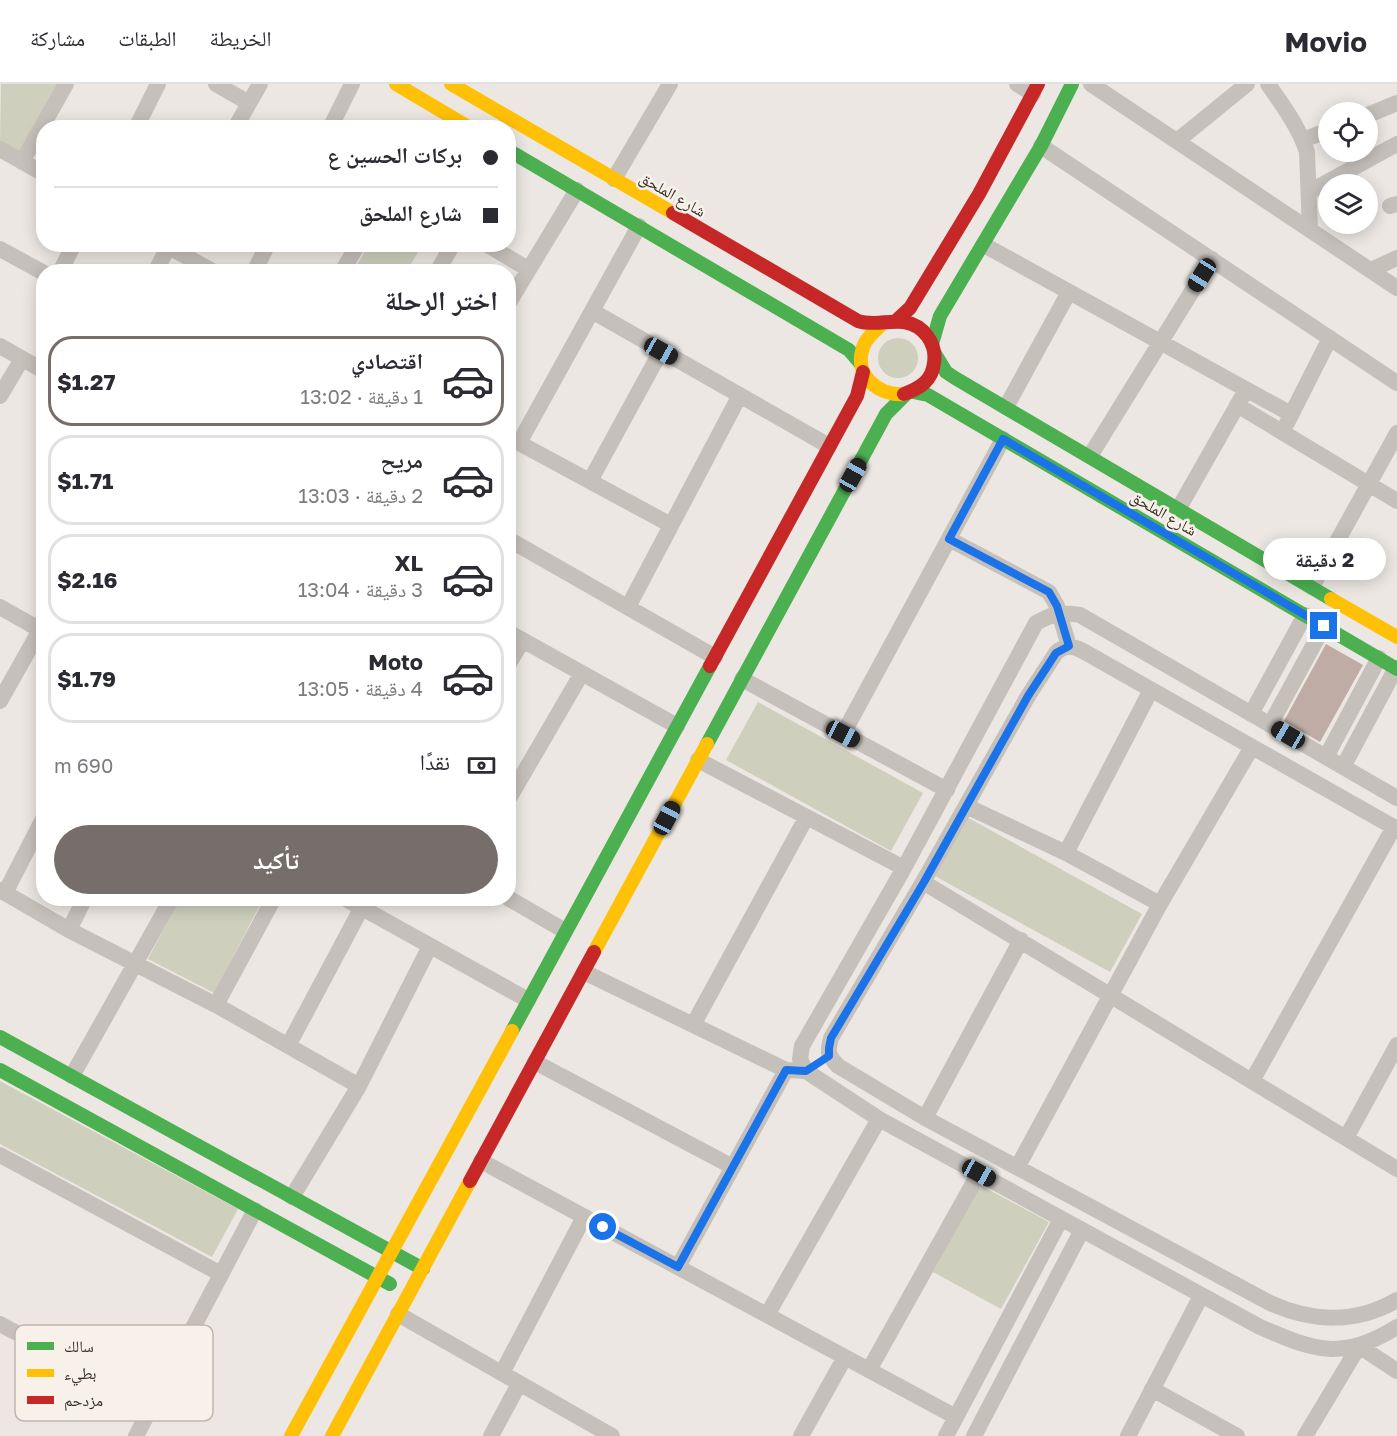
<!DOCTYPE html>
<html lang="ar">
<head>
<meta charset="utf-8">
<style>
	:root { --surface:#fff; --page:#f7f7f7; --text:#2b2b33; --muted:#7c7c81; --line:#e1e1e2; --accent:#766e6a }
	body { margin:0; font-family:"Golos Text","Noto Naskh Arabic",sans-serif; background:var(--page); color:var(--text); direction:rtl; height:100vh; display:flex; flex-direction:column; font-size:22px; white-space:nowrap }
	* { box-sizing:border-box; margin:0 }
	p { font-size:20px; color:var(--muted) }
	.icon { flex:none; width:33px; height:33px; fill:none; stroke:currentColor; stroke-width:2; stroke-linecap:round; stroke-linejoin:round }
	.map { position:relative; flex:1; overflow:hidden; direction:ltr }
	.side { position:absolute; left:36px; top:180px; width:480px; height:642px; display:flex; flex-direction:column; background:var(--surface); border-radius:24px; box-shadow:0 3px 15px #0003; direction:rtl }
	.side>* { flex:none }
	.guide { position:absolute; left:36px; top:36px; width:480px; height:132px; border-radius:24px; box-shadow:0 3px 15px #0003; direction:rtl; display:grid; align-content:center; height:132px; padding:0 18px; background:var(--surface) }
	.controls { position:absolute; left:1318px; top:18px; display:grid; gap:12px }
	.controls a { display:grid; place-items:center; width:60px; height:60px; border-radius:50%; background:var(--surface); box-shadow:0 3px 15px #0003; font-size:30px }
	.end { position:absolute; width:27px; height:27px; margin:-14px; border:8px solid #1a73e8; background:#fff; box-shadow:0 0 0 3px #fff }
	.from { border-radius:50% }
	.bubble { position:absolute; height:42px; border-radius:21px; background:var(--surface); box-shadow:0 3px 15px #0003; font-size:20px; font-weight:700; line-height:42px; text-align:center; direction:rtl }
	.car { position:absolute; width:18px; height:36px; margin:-18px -9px; border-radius:8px; box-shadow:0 0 4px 2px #0007; background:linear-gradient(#222 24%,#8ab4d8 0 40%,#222 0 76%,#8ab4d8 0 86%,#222 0) }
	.guide b { display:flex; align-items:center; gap:21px; height:57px; font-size:22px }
	.guide b+b { border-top:2px solid var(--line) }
	.guide i { width:15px; height:15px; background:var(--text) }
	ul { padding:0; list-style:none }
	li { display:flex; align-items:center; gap:18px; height:90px; margin:0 12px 9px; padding:0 6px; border:3px solid var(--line); border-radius:24px }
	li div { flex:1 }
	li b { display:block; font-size:22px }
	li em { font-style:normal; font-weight:700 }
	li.selected { border-color:var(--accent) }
	li>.icon { width:54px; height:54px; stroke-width:1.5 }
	h2 { padding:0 18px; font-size:27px; line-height:72px }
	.pay { display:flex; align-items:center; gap:15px; height:66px; padding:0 18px; font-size:22px }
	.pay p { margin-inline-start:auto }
	.cta { display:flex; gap:12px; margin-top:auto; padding:12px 18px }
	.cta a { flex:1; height:69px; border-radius:36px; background:var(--accent); color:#fff; font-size:24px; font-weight:700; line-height:69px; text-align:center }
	header { display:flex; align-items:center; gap:36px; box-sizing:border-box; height:84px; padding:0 30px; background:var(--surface); border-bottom:2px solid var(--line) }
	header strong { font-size:28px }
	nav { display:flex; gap:33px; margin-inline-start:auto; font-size:21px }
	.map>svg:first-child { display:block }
	.green { fill:#ced0bd }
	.building { fill:#beaca5 }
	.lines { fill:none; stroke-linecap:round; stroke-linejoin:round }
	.street { stroke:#c6c0bb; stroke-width:16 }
	.fast { stroke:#4caf50; stroke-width:14 }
	.slow { stroke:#ffc107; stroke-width:14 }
	.jam { stroke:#c62828; stroke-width:14 }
	.route { stroke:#1a73e8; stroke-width:8 }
	.labels { text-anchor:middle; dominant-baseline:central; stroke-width:5; stroke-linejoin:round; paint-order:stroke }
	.street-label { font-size:16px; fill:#362d29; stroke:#f8f1ea }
	.key { fill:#f8f1ea; stroke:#beb6b0; stroke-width:1.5 }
	.key-label { font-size:16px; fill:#362d29 }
</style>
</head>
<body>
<header>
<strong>Movio</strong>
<nav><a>الخريطة</a><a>الطبقات</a><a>مشاركة</a></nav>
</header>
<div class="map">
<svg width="1397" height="1352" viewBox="0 0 1397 1352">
	<rect width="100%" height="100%" fill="#ece7e2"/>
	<!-- green -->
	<path class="green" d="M1 0H58L19 68 0 58Z
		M369 161V160L422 161 407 187H353Z
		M878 274a20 20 0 1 1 40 0a20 20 0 1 1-40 0Z
		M758 618 923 709 891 767 726 676Z
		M965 732 1142 830 1110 888 933 791Z
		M180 815H263L214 909 148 875Z
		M0 997 238 1125 212 1173 0 1060Z
		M980 1101 1049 1138 1001 1225 933 1188Z"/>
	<!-- building -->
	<path class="building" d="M1326 560 1363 581 1320 658 1284 637Z"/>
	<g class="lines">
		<!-- street -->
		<path class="street" d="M216 0 249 19
			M1017 0 1033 10
			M1091 0 1397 204
			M1268 0C1283 22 1299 43 1307 68L1310 146
			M1368 31 1397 19
			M136 44 158 0
			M235 44 260 0
			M330 44 352 0
			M1303 56 1329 46
			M1177 57 1247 0
			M1041 62 1397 299
			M0 65 44 90
			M22 78 66 0
			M614 95 670 0
			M1309 108 1397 60
			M1390 122 1397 120
			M486 160 528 185
			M984 161 1291 330
			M169 163 214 188
			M0 165 44 189
			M1371 186 1397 174
			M60 188 74 160
			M155 188 170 160
			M254 188 268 160
			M342 188 358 160
			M437 188 453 160
			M508 220 577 106
			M592 227 829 362
			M0 262 44 287
			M0 312 22 275
			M1237 321 1397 417
			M1006 323 1069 208
			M1287 339 1330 254
			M508 353 671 441
			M519 359 639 142
			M1090 372 1212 175
			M590 397 661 267
			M1179 424 1242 313
			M508 455 715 573
			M949 455 1049 508 1057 522 1069 562
			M1312 503 1397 349
			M0 523 44 548
			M628 523 740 311
			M508 548 677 642
			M508 581 523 556
			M742 595 947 706
			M0 617 40 546
			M1251 630 1305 531
			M1270 641 1324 542
			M843 650 1003 355
			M1326 673 1379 574
			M698 676 904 784
			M1343 683 1396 584
			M508 716 582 589
			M966 722 1066 769 1160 820
			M1397 745 1083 567C1073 562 1065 560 1056 569L1028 612 923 798 831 954C827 969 828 971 838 982L925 1034 1270 1219C1312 1238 1356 1240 1397 1216
			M1066 769 1151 606
			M923 798 1397 1085
			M0 806 69 846 216 921 359 1002
			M5 809 44 733
			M344 814 528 916
			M508 814 565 847
			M69 846 85 814
			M584 888 786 986 806 987 879 1035 1260 1243C1315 1267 1342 1277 1397 1243
			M216 921 274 814
			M693 941 806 734
			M288 962 361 825
			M535 978 733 1083
			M806 987 800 975 802 962 904 784 1036 539C1054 529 1059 528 1080 531L1397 714
			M72 992 172 814
			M1252 997 1394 743
			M925 1034 1021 856
			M1346 1054 1397 961
			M0 1071 221 1190
			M481 1077 956 1333
			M1018 1082 1160 820 1252 663
			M292 1113 359 1002 430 862
			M678 1183 786 986
			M398 1230 612 1352
			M767 1231 879 1035
			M0 1240 152 1322
			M869 1286 979 1089
			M502 1289 584 1133
			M1152 1305 1237 1352
			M136 1352 255 1126
			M491 1352 519 1300
			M801 1352 845 1273
			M946 1352 1061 1135
			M974 1352 1082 1146
			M1128 1352 1201 1212
			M1305 1352 1359 1262 1397 1287"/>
		<!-- fast -->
		<path class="fast" d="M508 66 849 266 861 280
			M932 260 940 232 1041 62 1072 0
			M935 270 946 288 955 294 1331 515
			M913 308 928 311 1397 585
			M707 660 886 330 906 310
			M512 947 710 582
			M0 953 423 1185
			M0 986 390 1200"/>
		<!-- slow -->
		<path class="slow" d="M396 0 470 44
			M451 0 673 129
			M881 241C873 249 864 256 862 267 855 293 880 312 904 310
			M1331 515 1397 553
			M594 868 707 660
			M291 1352 512 947
			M332 1352 470 1097"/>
		<!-- jam -->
		<path class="jam" d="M673 129 858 237C874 242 888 236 904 238 924 241 937 260 934 279 932 297 920 304 904 310
			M896 237 910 224 979 110 1038 0
			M710 582 857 312 863 288
			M470 1097 594 868"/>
	</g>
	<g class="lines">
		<!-- route -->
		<path class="route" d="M603 1143 678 1183 786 986 806 987 829 972V964L831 954 924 798 1028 612 1056 569 1069 562 1057 522 1049 508 949 455 1003 355 1324 542"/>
	</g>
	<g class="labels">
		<!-- street labels -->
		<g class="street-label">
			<text transform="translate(673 110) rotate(30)">شارع الملحق</text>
			<text transform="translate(1164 429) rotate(30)">شارع الملحق</text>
		</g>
	</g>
	<!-- legend -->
	<rect x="15" y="1241" width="198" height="96" rx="9" class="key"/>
	<rect x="27" y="1258" width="27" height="8" fill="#4caf50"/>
	<rect x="27" y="1285" width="27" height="8" fill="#ffc107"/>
	<rect x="27" y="1312" width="27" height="8" fill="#c62828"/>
	<g class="key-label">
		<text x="64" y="1268">سالك</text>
		<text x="64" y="1295">بطيء</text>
		<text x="64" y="1322">مزدحم</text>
	</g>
</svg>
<div class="controls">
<a><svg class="icon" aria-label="locate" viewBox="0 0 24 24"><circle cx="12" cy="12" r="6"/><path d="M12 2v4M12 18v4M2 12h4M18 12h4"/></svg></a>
<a><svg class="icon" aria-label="layers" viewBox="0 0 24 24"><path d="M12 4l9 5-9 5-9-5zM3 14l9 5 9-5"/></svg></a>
</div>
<i class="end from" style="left:603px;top:1143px"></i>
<i class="end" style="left:1324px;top:542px"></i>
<div class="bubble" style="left:1263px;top:454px;width:123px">2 دقيقة</div>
<i class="car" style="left:1202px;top:191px;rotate:212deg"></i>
<i class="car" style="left:661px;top:267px;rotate:119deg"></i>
<i class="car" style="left:853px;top:391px;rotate:29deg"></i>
<i class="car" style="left:843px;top:650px;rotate:118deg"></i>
<i class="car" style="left:1288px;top:651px;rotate:300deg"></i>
<i class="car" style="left:667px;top:734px;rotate:28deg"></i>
<i class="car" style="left:979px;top:1089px;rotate:119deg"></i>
<div class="guide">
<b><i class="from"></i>بركات الحسين ع</b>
<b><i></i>شارع الملحق</b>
</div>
<section class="side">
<h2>اختر الرحلة</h2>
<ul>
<li class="selected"><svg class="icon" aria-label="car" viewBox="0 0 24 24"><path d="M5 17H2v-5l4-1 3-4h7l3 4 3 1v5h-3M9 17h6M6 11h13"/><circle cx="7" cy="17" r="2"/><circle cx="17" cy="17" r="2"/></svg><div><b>اقتصادي</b><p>1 دقيقة · 13:02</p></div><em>$1.27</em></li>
<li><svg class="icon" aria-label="car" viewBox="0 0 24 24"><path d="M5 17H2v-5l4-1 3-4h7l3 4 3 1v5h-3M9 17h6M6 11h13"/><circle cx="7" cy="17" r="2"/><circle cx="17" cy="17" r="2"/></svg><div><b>مريح</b><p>2 دقيقة · 13:03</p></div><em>$1.71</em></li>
<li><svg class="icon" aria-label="car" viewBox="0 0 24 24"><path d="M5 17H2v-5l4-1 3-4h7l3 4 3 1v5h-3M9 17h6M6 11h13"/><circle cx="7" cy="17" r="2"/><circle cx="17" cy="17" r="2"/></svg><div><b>XL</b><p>3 دقيقة · 13:04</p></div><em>$2.16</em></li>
<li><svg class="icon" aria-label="car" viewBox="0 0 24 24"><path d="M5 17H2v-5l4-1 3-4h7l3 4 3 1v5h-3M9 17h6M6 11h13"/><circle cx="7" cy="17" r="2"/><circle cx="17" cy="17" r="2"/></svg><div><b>Moto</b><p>4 دقيقة · 13:05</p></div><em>$1.79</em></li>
</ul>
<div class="pay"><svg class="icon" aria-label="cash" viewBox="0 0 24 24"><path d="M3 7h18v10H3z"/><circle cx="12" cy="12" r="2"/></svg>نقدًا<p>690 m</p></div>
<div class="cta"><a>تأكيد</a></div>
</section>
</div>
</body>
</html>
